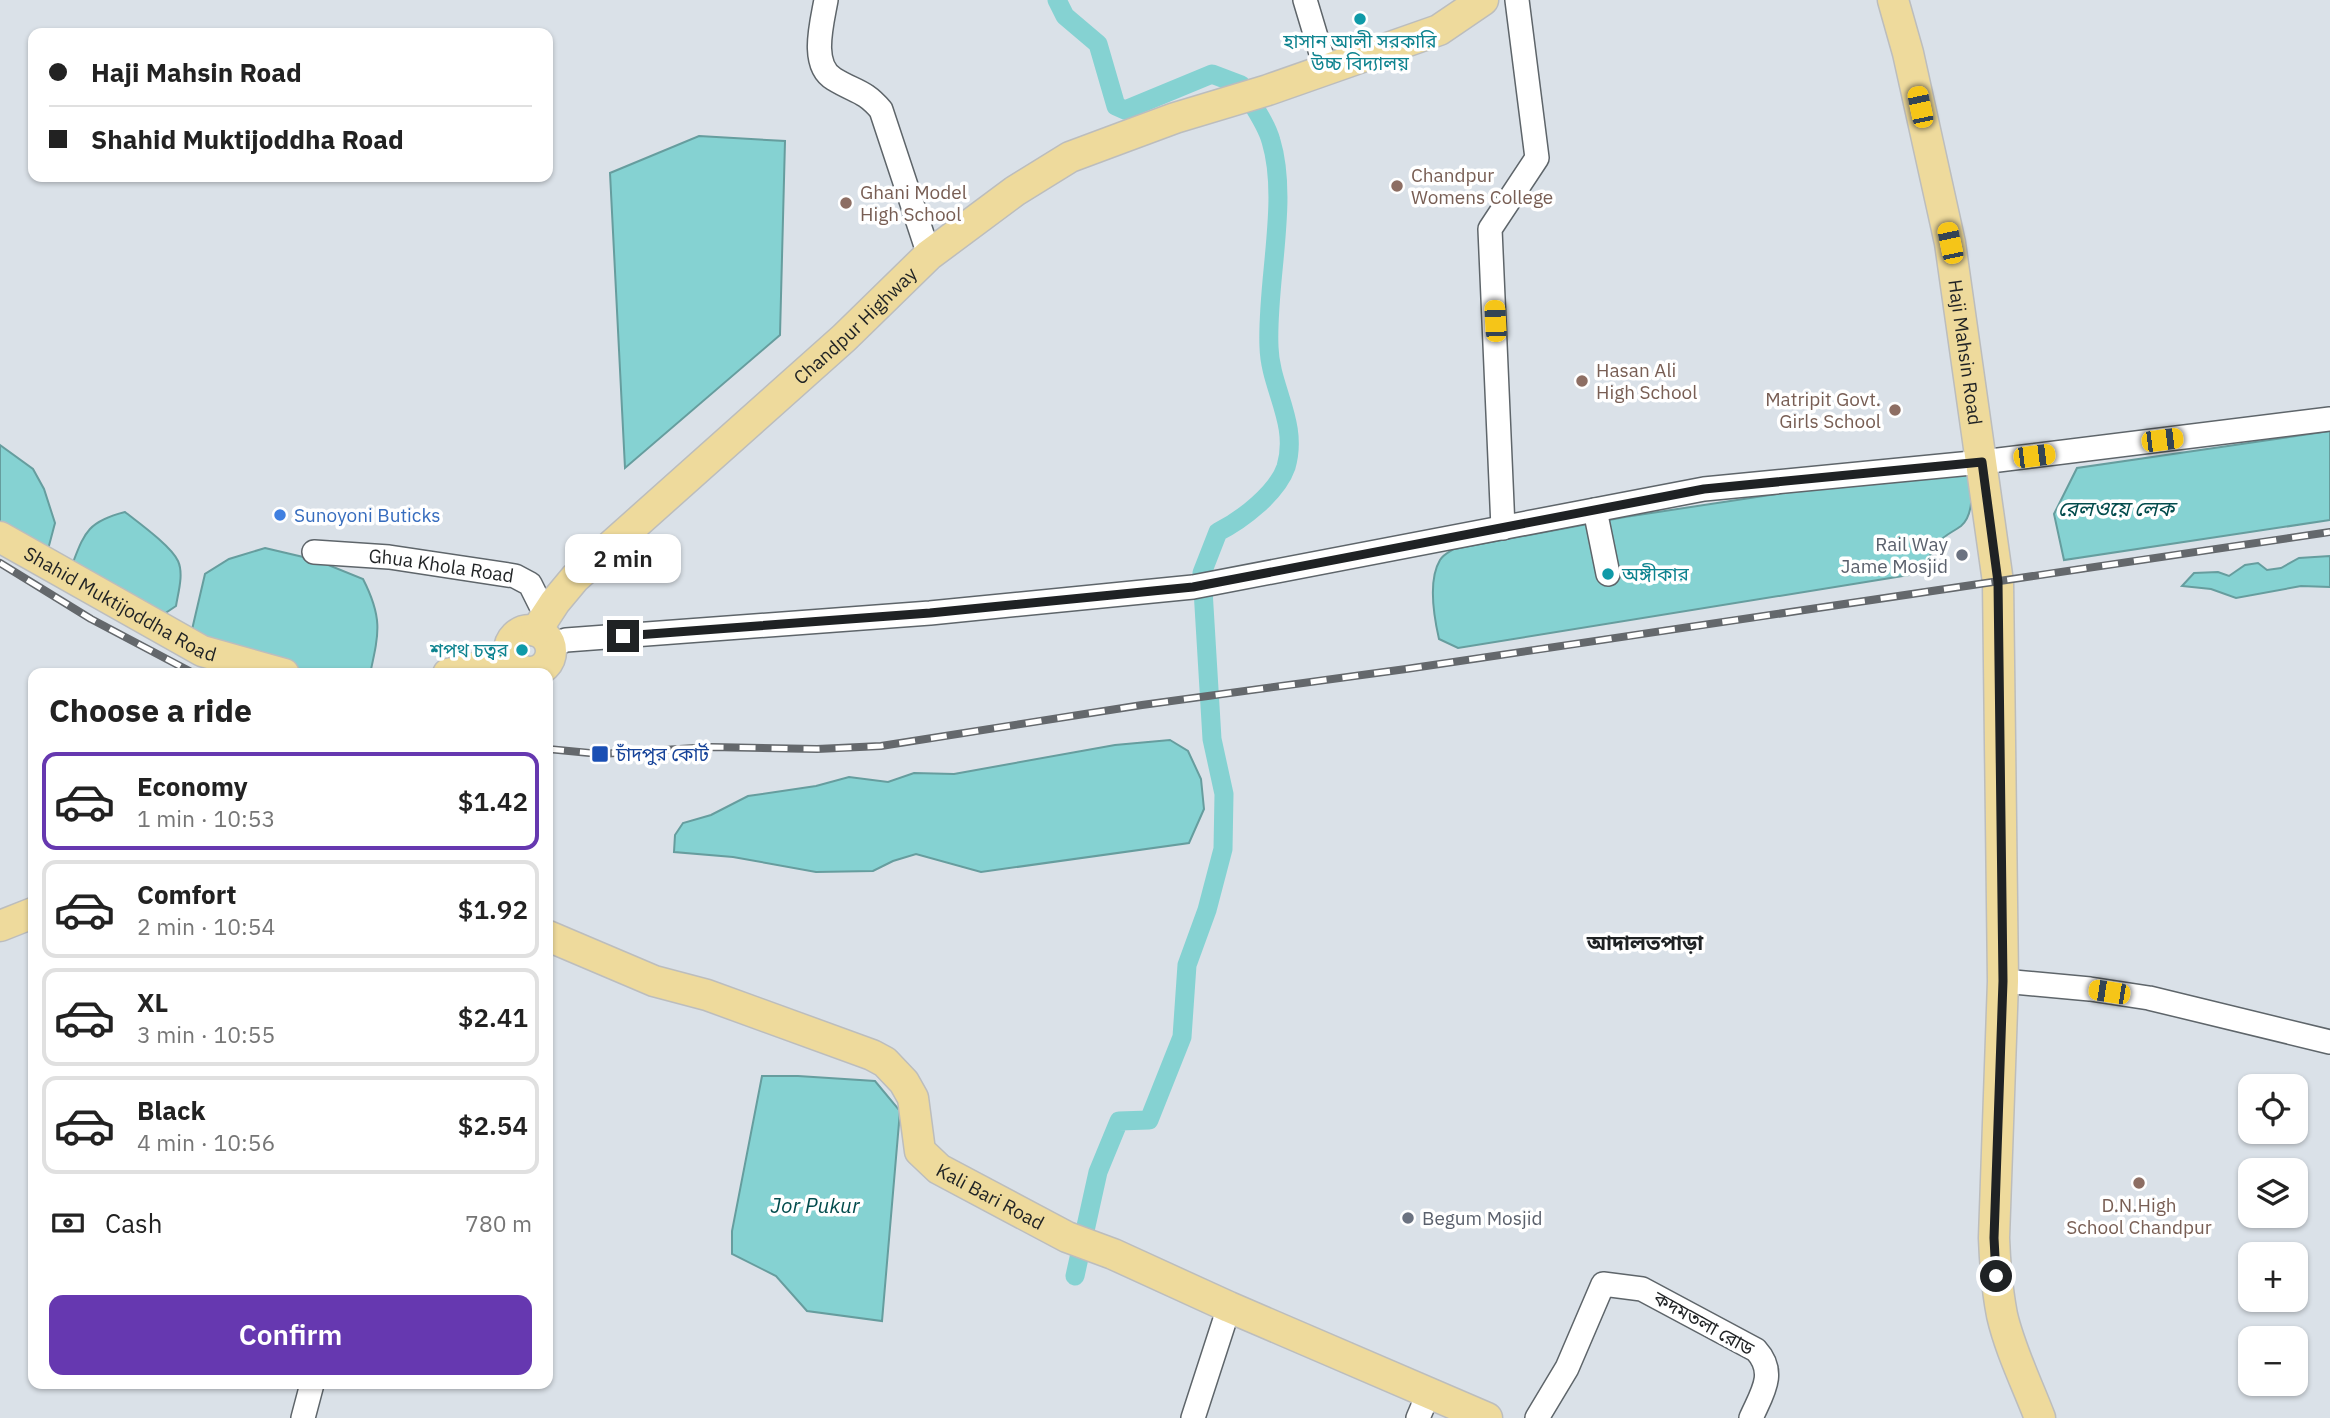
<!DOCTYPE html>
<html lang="en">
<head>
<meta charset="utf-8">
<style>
	:root { --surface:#fff; --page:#f6f6f6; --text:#222; --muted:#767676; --line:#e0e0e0; --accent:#6638b0 }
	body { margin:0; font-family:"IBM Plex Sans","Noto Sans Bengali",sans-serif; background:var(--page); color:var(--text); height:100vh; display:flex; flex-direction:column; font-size:26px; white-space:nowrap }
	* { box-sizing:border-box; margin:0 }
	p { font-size:23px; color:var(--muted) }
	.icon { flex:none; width:38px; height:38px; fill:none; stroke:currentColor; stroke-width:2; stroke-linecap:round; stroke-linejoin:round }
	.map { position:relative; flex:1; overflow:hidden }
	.details { position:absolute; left:28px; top:668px; width:525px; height:721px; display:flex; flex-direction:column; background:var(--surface); border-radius:14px; box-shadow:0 2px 5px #0004 }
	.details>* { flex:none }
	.top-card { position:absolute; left:28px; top:28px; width:525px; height:154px; border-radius:14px; box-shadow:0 2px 5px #0004; display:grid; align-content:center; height:154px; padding:0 21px; background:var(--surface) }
	.controls { position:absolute; left:2238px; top:1074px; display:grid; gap:14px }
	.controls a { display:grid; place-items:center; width:70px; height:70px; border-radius:14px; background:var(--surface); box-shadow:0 2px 5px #0004; font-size:35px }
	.end { position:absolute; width:32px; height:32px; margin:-16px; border:9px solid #1f2224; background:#fff; box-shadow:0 0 0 4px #fff }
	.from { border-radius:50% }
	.bubble { position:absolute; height:49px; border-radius:14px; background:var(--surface); box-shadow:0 2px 5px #0004; font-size:23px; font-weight:600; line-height:49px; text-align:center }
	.car { position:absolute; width:21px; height:42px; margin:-21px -10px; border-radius:9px; box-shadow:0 0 5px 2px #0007; background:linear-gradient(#f5c518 24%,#345 0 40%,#f5c518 0 76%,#345 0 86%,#f5c518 0) }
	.top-card b { display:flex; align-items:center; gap:24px; height:66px; font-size:26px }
	.top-card b+b { border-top:2px solid var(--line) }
	.top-card i { width:18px; height:18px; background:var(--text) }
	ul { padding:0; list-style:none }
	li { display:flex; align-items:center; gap:21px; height:98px; margin:0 14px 10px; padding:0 7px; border:4px solid var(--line); border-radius:14px }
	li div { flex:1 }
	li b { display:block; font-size:26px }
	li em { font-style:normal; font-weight:600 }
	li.current { border-color:var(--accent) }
	li>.icon { width:63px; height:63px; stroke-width:1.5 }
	h2 { padding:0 21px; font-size:32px; line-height:84px }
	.pay { display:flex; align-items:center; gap:18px; height:77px; padding:0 21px; font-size:26px }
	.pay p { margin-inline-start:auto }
	.action { display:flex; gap:14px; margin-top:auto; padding:14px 21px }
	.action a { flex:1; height:80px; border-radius:14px; background:var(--accent); color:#fff; font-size:28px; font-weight:600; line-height:80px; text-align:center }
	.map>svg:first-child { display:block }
	.water { fill:#85d2d2; stroke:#669d9e; stroke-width:2 }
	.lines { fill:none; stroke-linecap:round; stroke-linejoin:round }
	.canal { stroke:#85d2d2; stroke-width:19 }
	.minor-casing { stroke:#5e656a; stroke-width:26 }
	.major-casing { stroke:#bcbdbd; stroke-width:33 }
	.minor { stroke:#fff; stroke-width:23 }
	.major { stroke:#eeda9c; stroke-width:30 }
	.rail-casing { stroke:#64686c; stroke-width:8 }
	.rail { stroke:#fff; stroke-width:5; stroke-dasharray:16; stroke-linecap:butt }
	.route { stroke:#1f2224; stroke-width:9 }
	.culture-dot { fill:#0f9aa8; stroke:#fff; stroke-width:2.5 }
	.education-dot { fill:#8d6e63; stroke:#fff; stroke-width:2.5 }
	.shop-dot { fill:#3f7fe0; stroke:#fff; stroke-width:2.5 }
	.worship-dot { fill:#6b7280; stroke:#fff; stroke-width:2.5 }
	.transit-dot { fill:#1a4fb4; stroke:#fff; stroke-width:2.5 }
	.labels { text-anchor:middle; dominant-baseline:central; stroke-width:7; stroke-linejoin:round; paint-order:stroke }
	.culture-label { font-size:19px; fill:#0d838f; stroke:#fff }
	.education-label { font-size:19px; fill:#785e54; stroke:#fff; text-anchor:start }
	.street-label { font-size:19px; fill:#1f2224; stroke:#fff }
	.shop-label { font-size:19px; fill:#366cbe; stroke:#fff; text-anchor:start }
	.worship-label { font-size:19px; fill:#5b616d; stroke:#fff; text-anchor:end }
	.transit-label { font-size:19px; fill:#164399; stroke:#fff; text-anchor:start }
	.water-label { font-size:21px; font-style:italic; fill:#034c4d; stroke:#fff }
	.neighbourhood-label { font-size:21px; font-weight:bold; fill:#1f2224; stroke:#fff }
</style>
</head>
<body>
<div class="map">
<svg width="2330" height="1418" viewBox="0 0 2330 1418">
	<rect width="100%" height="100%" fill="#dae1e8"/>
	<!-- water -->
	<path class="water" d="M699 136 785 141 780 335 625 468 610 173Z
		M2330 431V520L2064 560 2054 514 2077 468Z
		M0 445 33 469 44 489 55 523 46 557 0 529Z
		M1947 468 1968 473C1973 488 1974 515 1961 526 1953 532 1944 535 1938 543 1928 555 1928 565 1915 574L1458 648 1439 639C1434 617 1428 580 1440 560 1443 555 1449 552 1454 549L1625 517Z
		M125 512C139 523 171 546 178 561 184 574 178 593 176 606L155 620 70 570C84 535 85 522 125 512Z
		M265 548 316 560 363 579C383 618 379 633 370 674H289L191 634 205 574 229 559Z
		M2330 556V587L2301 586 2236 598 2211 589 2182 586 2194 573 2218 572 2229 576 2245 565 2258 563 2267 570 2281 568 2299 558Z
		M1170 740 1188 751 1201 779 1204 809 1189 843 981 872 916 854 893 861 873 871 816 872 733 857 674 852 675 835 683 823 711 815 748 796 816 786 849 777 888 782 914 773 954 774 1115 745Z
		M762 1076H798L875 1081 900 1111 882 1321 807 1311 776 1276 732 1254V1231Z"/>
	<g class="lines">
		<!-- canal -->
		<path class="canal" d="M1057 0 1065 16 1098 44 1116 106 1125 110 1212 74 1241 85C1250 102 1266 122 1271 141 1289 200 1266 284 1269 347 1270 388 1299 423 1286 467 1277 493 1242 520 1218 532L1202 573 1212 739 1224 794 1223 849 1207 910 1187 965 1182 1037 1149 1120 1119 1121 1098 1172 1075 1276"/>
		<!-- minor casing -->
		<g class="minor-casing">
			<g id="minor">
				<path d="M826 0C822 23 810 65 834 79 855 92 864 90 881 110L929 255"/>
				<path d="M1305 0 1326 70"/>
				<path d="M1595 510 1608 574"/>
				<path d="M1503 528 1490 229 1537 158 1517 0"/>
				<path id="s1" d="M314 552 389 557 515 576 530 584 546 616"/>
				<path d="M550 646 566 640 930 613 1193 587 1704 489 1982 462 2330 419"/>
				<path d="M2003 981 2090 989 2149 998 2330 1042"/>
				<path d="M303 1418 312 1384"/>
				<path d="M1193 1418 1229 1307"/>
				<path d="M1418 1418 1429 1392"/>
				<path d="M1537 1418 1567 1368 1603 1284 1642 1289 1756 1350C1777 1373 1762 1393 1751 1418"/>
			</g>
		</g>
		<!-- major casing -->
		<g class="major-casing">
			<g id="major">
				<path id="s2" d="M1893 0 1908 53 1950 243 1998 582 2003 981 1994 1238C1995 1264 1997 1289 2002 1315 2010 1350 2027 1384 2040 1418"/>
				<path id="s3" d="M0 537 202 651 284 674"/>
				<circle cx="530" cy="651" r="21"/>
				<path id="s4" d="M536 631 555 602 575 578 844 338 929 255 1015 191 1070 157 1121 138 1175 118 1268 90 1439 30 1483 0"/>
				<path d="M448 674 510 660"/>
				<path d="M0 926 33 913"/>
				<path id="s5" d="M548 936 654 981 707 995 872 1055 885 1062 904 1082 913 1098 920 1151 939 1169 1067 1237 1113 1254 1229 1307 1487 1418"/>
			</g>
		</g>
		<!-- minor -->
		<use href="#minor" class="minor"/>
		<!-- major -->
		<use href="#major" class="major"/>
		<!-- rail casing -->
		<g class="rail-casing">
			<path id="rail" d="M0 563 91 619 195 674
				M548 749 600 754 711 747 817 749 881 746 1142 705 1406 669 2330 532"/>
		</g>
		<!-- rail -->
		<use href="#rail" class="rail"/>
	</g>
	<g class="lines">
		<!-- route -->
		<path class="route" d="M623 636 930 613 1193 587 1704 489 1982 462 1998 582 2003 981 1994 1238 1996 1276"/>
	</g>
	<!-- markers -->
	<g class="culture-dot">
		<circle cx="1360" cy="19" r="7"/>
		<circle cx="1608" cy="574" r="7"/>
		<circle cx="522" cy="650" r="7"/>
	</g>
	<g class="education-dot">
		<circle cx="1397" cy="186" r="7"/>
		<circle cx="846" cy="203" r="7"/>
		<circle cx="1582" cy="381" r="7"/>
		<circle cx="1895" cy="410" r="7"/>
		<circle cx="2139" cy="1183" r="7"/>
	</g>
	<circle class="shop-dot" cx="280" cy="515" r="7"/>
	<g class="worship-dot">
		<circle cx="1962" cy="555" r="7"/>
		<circle cx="1408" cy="1218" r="7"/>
	</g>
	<rect class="transit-dot" x="591" y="745" width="18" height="18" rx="3.5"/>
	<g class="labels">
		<!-- culture labels -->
		<g class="culture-label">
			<text x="1360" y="41">হাসান আলী সরকারি<tspan x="1360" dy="22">উচ্চ বিদ্যালয়</tspan></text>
			<text x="1622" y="574" text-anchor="start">অঙ্গীকার</text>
			<text x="508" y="650" text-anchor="end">শপথ চত্বর</text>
		</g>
		<!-- education labels -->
		<g class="education-label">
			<text x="1411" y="175">Chandpur<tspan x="1411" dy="22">Womens College</tspan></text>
			<text x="860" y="192">Ghani Model<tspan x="860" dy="22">High School</tspan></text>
			<text x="1596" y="370">Hasan Ali<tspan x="1596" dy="22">High School</tspan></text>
			<text x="1881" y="399" text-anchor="end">Matripit Govt.<tspan x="1881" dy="22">Girls School</tspan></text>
			<text x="2139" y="1205" text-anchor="middle">D.N.High<tspan x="2139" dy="22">School Chandpur</tspan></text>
		</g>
		<!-- street labels -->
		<g class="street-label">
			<text stroke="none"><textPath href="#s4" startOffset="443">Chandpur Highway</textPath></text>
			<text stroke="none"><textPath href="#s2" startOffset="360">Haji Mahsin Road</textPath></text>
			<text stroke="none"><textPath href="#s1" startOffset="128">Ghua Khola Road</textPath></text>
			<text stroke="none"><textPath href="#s3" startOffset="138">Shahid Muktijoddha Road</textPath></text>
			<text stroke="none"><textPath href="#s5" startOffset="544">Kali Bari Road</textPath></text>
			<text transform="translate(1704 1323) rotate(29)">কদমতলা রোড</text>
		</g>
		<!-- shop labels -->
		<g class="shop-label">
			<text x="294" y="515">Sunoyoni Buticks</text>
		</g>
		<!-- worship labels -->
		<g class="worship-label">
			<text x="1948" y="544">Rail Way<tspan x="1948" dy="22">Jame Mosjid</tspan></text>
			<text x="1422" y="1218" text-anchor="start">Begum Mosjid</text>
		</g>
		<!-- transit labels -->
		<g class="transit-label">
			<text x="616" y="754">চাঁদপুর কোর্ট</text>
		</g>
		<!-- water labels -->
		<g class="water-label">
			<text x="2116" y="508">রেলওয়ে লেক</text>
			<text x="815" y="1205">Jor Pukur</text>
		</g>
		<!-- neighbourhood labels -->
		<g class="neighbourhood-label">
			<text x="1645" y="942">আদালতপাড়া</text>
		</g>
	</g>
</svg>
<div class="controls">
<a><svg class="icon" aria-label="locate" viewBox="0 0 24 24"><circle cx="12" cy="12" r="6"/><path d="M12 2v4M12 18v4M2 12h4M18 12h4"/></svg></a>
<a><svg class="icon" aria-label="layers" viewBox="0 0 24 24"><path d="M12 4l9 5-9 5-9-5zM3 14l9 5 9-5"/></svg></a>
<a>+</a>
<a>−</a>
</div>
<i class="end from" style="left:1996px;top:1276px"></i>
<i class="end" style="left:623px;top:636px"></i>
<div class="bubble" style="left:565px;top:534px;width:116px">2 min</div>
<i class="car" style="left:1920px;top:107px;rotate:348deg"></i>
<i class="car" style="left:1950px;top:243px;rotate:348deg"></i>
<i class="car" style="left:1495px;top:321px;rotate:357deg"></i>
<i class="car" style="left:2162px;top:440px;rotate:83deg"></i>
<i class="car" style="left:2034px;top:456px;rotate:83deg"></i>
<i class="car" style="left:2109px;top:992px;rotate:279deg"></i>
<div class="top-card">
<b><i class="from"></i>Haji Mahsin Road</b>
<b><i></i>Shahid Muktijoddha Road</b>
</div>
<section class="details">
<h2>Choose a ride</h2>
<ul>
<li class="current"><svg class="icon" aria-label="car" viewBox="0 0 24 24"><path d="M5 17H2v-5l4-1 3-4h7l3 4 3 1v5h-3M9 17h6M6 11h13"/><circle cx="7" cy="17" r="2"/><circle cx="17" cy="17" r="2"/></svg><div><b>Economy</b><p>1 min · 10:53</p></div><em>$1.42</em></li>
<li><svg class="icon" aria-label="car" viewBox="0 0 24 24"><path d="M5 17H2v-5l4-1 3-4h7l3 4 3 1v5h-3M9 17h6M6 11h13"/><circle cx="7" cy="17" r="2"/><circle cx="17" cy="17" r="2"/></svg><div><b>Comfort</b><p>2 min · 10:54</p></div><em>$1.92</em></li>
<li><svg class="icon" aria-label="car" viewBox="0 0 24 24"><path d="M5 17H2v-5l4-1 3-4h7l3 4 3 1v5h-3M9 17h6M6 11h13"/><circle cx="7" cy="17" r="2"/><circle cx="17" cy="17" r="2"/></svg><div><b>XL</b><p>3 min · 10:55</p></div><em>$2.41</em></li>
<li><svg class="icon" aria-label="car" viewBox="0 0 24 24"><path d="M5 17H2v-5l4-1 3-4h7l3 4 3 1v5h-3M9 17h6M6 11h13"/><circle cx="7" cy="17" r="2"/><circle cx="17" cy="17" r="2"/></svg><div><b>Black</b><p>4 min · 10:56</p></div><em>$2.54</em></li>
</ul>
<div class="pay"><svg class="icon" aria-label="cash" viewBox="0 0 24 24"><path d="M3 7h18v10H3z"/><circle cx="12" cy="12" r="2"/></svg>Cash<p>780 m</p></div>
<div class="action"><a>Confirm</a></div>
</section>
</div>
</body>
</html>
